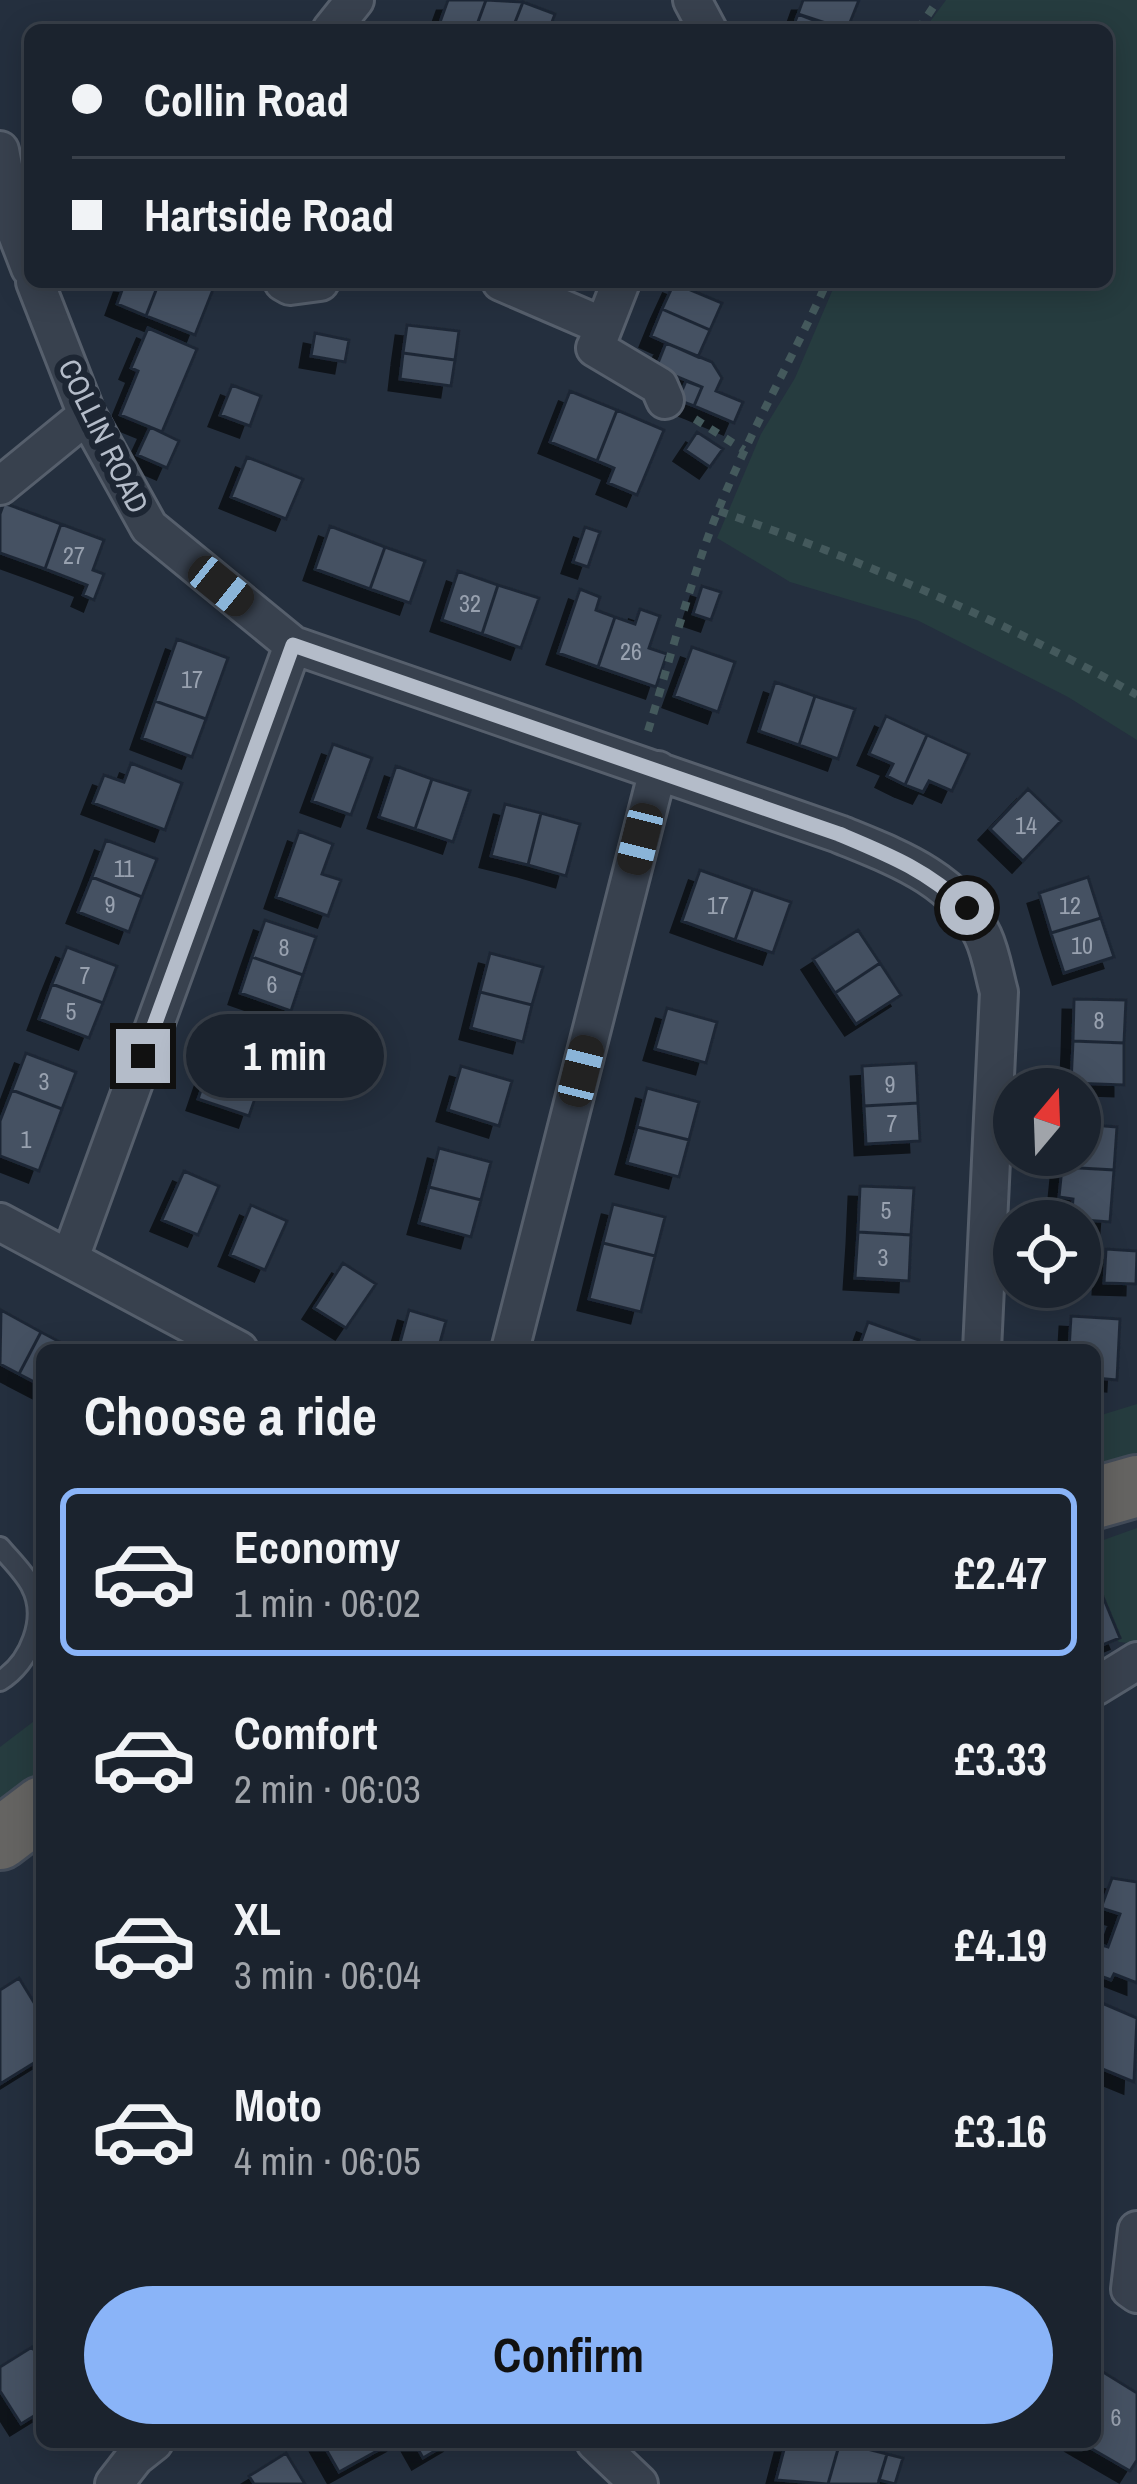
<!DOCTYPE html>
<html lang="en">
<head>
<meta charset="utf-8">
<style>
	:root { --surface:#1b232e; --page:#242b36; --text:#f1f3f6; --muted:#a0a4aa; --line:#39404a; --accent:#8ab4f8 }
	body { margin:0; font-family:"Archivo Narrow",sans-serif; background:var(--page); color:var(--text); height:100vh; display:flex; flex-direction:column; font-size:45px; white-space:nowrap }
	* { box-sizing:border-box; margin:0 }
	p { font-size:39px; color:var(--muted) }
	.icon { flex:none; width:66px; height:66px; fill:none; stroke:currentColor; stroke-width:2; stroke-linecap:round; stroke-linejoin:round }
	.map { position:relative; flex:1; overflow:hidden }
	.sheet { position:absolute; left:36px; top:1344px; width:1065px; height:1104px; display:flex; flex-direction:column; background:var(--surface); border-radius:18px; box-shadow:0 6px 30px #0003,0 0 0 3px var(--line) }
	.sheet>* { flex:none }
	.hud { position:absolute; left:24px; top:24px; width:1089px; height:264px; border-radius:18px; box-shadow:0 6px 30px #0003,0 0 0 3px var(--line); display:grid; align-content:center; height:264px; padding:0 48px; background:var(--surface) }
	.needle { width:78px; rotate:19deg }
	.fabs { position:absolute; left:993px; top:1068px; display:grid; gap:24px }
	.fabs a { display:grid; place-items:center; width:108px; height:108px; border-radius:50%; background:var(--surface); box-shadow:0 6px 30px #0003,0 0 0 3px var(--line); font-size:60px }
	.end { position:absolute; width:54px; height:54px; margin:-27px; border:15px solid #b4bcc9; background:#111; box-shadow:0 0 0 6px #111 }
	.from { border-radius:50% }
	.bubble { position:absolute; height:84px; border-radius:42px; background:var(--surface); box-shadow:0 6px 30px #0003,0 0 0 3px var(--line); font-size:39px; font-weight:700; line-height:84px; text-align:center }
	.car { position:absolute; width:36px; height:72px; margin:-36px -18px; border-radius:15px; box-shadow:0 0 9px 3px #0007; background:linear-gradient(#222 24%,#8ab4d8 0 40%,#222 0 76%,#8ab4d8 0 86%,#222 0) }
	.hud b { display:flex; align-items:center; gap:42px; height:114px; font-size:45px }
	.hud b+b { border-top:3px solid var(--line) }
	.hud i { width:30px; height:30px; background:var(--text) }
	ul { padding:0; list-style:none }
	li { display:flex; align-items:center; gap:36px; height:168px; margin:0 24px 18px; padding:0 24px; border:6px solid transparent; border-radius:18px }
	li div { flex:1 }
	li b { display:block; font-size:45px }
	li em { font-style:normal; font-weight:700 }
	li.selected { border-color:var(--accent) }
	li>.icon { width:108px; height:108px; stroke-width:1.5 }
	h2 { padding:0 48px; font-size:54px; line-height:144px }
	.action { display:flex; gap:24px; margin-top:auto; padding:24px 48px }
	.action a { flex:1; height:138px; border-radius:72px; background:var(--accent); color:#111; font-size:48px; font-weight:700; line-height:138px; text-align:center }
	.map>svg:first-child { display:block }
	.green { fill:#263c3f }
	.building { fill:#455162; stroke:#1f2835; stroke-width:3; filter:url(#shadow) }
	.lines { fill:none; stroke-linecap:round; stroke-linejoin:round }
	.service-casing { stroke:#565f6c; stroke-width:24 }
	.minor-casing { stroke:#565f6c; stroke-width:42 }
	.trunk-casing { stroke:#434c59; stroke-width:66 }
	.path { stroke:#44595c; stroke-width:8; stroke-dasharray:9 9; stroke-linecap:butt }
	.service { stroke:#38414e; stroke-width:18 }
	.minor { stroke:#38414e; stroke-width:36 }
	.trunk { stroke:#656462; stroke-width:60 }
	.route { stroke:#b4bcc9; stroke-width:15 }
	.labels { text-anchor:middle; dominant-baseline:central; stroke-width:12; stroke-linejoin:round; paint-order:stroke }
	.number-label { font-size:24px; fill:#98a1af }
	.street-label { font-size:30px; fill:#b4bcc9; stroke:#1d2633 }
</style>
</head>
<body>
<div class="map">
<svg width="1137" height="2484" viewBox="0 0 1137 2484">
	<defs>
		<filter id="shadow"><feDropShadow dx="-11" dy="11" stdDeviation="0" flood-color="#0009"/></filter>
	</defs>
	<rect width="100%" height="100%" fill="#242f3e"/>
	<!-- green -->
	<path class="green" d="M946 0H1137V740L1068 697 917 620 790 582 717 538 761 434 795 378 836 282H1107V30H924Z
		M1137 1404V1462L1095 1474V1417Z
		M1137 1528V1644L1119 1642 1095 1610V1543Z
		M42 1715V1776L0 1810V1747Z"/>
	<!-- building -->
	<path class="building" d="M448 0H486L475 30H452L439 25Z
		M486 0 523 2 512 30H475Z
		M803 0H859L847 30 798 14Z
		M523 2 555 14 549 30H512Z
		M798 14 839 30H792Z
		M125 282 158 285 146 316 117 304Z
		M169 282H216L195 335 146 316 158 285 166 288Z
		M674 283 722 303 710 330 662 309Z
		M662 309 710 330 698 357 651 336Z
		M407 325 459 331 455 360 403 353Z
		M148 328 197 349 162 432 120 415 138 371 131 368Z
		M315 333 349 340 345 362 311 356Z
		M666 343 712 362 722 378 716 391 743 402 734 423 694 406 702 387 656 368Z
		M403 353 455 360 451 386 400 379Z
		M686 381 702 387 694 406 678 400Z
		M232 385 261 396 250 426 220 415Z
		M570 391 617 410 597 461 550 442Z
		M617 410 664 430 637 495 608 483 614 468 597 461Z
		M150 427 179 441 167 468 137 455Z
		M697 432 723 449 710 467 685 450Z
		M247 457 303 479 286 519 231 497Z
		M4 503 61 524 45 569 0 553V514Z
		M61 524 104 540 93 570 104 574 94 600 83 595 87 585 45 569Z
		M330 526 385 547 370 589 315 569Z
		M585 527 600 532 588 567 573 562Z
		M385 547 425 561 410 603 370 589Z
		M458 571 498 585 482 634 442 620Z
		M498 585 539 598 521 648 482 634Z
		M702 586 721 592 711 620 693 614Z
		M580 589 600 597 596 610 615 617 598 667 558 653Z
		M640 609 660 616 649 648 667 654 656 687 598 667 615 617 635 624Z
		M177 639 228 658 206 719 155 701Z
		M692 647 735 662 718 712 674 696Z
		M775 682 815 696 799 745 759 731Z
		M815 696 855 709 838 759 799 745Z
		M155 701 206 719 192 757 142 738Z
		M886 716 927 735 905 785 887 776 893 764 869 754Z
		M927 735 969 754 952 791 929 781 923 792 905 785Z
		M333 744 372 758 351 815 312 801Z
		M131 763 182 783 165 830 93 803 104 775 124 782Z
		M396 766 432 779 415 829 379 817Z
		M432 779 470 791 453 842 415 829Z
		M1028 789 1061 821 1023 861 990 829Z
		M505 804 541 813 528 865 491 856Z
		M541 813 580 824 566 876 528 865Z
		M299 831 333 844 322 874 341 880 328 916 276 897Z
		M106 840 157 859 142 897 92 877Z
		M700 870 753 889 735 940 682 921Z
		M92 877 142 897 129 932 78 912Z
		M1088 877 1101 918 1051 933 1039 893Z
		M753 889 791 902 773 953 735 940Z
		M1101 918 1114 957 1064 973 1051 933Z
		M265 920 316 937 303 975 252 957Z
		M858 930 880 963 835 993 813 959Z
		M67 947 117 966 103 1003 52 984Z
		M490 953 543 967 532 1005 480 992Z
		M252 957 303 975 291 1011 240 993Z
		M880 963 901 995 856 1024 835 993Z
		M52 984 103 1003 89 1038 39 1019Z
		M480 992 532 1005 523 1042 471 1028Z
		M1074 999 1126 1000 1124 1043 1073 1041Z
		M667 1008 717 1022 706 1063 655 1049Z
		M223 1025 274 1042 261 1081 210 1064Z
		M1073 1041 1124 1043V1085L1071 1083Z
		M26 1053 76 1072 62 1109 12 1090Z
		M916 1063 918 1103 864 1106 862 1066Z
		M210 1064 261 1081 249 1116 198 1099Z
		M461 1066 512 1081 499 1126 448 1110Z
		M647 1088 699 1102 689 1140 637 1127Z
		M12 1090 62 1109 39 1171 0 1156V1121Z
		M918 1103 920 1141 866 1144 864 1106Z
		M1080 1124 1117 1127 1114 1170 1062 1167V1155H1080Z
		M637 1127 689 1140 679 1177 627 1163Z
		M439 1148 491 1162 481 1200 429 1187Z
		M1062 1167 1114 1170 1110 1222 1071 1219 1073 1199 1059 1197Z
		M184 1171 219 1186 198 1235 162 1220Z
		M860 1186 914 1188 911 1235 858 1232Z
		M429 1187 481 1200 471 1237 419 1223Z
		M613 1204 665 1217 655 1256 603 1243Z
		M251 1205 287 1221 265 1270 230 1255Z
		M858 1232 911 1235 909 1281 855 1278Z
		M603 1243 655 1256 641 1312 589 1299Z
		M1106 1249 1137 1251 1136 1284 1104 1283Z
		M343 1263 376 1284 346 1328 314 1308Z
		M1 1310 41 1332 19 1374 0 1364Z
		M409 1310 446 1321 438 1350H398Z
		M1071 1316 1120 1319 1117 1380 1095 1378V1350H1069Z
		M868 1322 919 1340 916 1350H858Z
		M41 1332 75 1350H42V1386L19 1374Z
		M1101 1592 1120 1638 1095 1648V1595Z
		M1112 1878 1137 1882V1983L1114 1974 1111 1980 1095 1974V1943L1108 1947 1120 1914 1101 1908Z
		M19 1978 38 2009 42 2007V2058L0 2084V1990Z
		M1095 2000 1137 2018 1134 2082 1095 2066Z
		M32 2347 42 2362V2411L21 2424 0 2391V2367Z
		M1095 2367 1137 2393V2460L1130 2471 1080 2442H1095Z
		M322 2442H393L339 2472Z
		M414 2442H450L423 2458Z
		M786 2442H840L828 2484 776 2480Z
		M840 2442 887 2454 878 2484H828Z
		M286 2453 305 2484H254L249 2476Z
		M887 2454 903 2458 895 2484 879 2480Z"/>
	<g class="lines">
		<!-- service casing -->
		<g class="service-casing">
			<path id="service" d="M0 1547C10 1559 24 1572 31 1586 48 1618 30 1663 0 1681"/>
		</g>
		<!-- minor casing -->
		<g class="minor-casing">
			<path id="minor" d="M692 0 708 30
				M331 30 355 0
				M0 150 15 229 30 268
				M35 282 87 415 149 527 293 645 839 834C895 857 956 878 983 936 991 953 994 974 999 992L982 1350
				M283 282 290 286 320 282
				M501 282 603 326
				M596 346 621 282
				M595 348 659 386 665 400
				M0 486 87 415
				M0 1222 239 1350
				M70 1258 293 645
				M510 1350 658 770
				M1095 1687 1137 1661
				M1137 2230 1130 2289 1137 2294
				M595 2442 639 2484
				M114 2484 135 2457 154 2442"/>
		</g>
		<!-- trunk casing -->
		<g class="trunk-casing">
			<path id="trunk" d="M1095 1498 1137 1486
				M0 1839 42 1807"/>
		</g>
		<!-- path -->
		<path class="path" d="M918 30 938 0
			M695 419 744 450
			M719 511C863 561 1004 621 1137 695
			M648 731C669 663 687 593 712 526 744 442 790 364 827 282"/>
		<!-- service -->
		<use href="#service" class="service"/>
		<!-- minor -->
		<use href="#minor" class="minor"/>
		<!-- trunk -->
		<use href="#trunk" class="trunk"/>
	</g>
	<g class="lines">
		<!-- route -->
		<path class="route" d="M143 1056 293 645 839 834C889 855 927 870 967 908"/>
	</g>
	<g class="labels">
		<!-- number labels -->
		<g class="number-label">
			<text x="74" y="555">27</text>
			<text x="470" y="603">32</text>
			<text x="631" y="651">26</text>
			<text x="192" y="679">17</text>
			<text x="1026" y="825">14</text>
			<text x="124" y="868">11</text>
			<text x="110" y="904">9</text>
			<text x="718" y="905">17</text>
			<text x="1070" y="905">12</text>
			<text x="1082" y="945">10</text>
			<text x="284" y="947">8</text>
			<text x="85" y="975">7</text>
			<text x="272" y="984">6</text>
			<text x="71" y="1011">5</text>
			<text x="1099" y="1020">8</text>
			<text x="44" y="1081">3</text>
			<text x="890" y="1084">9</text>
			<text x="892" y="1123">7</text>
			<text x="26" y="1139">1</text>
			<text x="886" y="1210">5</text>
			<text x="883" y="1257">3</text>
			<text x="1116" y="2417">6</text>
		</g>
		<!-- street labels -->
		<g class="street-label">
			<text transform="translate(104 436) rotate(64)">COLLIN ROAD</text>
		</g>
	</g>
</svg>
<div class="fabs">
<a><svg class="needle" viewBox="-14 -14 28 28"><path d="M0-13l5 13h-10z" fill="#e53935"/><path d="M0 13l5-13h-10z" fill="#a0a4aa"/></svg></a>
<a><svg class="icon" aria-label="locate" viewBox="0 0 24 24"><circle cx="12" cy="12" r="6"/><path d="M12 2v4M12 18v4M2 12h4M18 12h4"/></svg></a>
</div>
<i class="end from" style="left:967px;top:908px"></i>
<i class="end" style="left:143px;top:1056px"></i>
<div class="bubble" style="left:186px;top:1014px;width:198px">1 min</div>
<i class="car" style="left:221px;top:586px;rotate:129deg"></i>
<i class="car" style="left:640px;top:839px;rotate:194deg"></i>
<i class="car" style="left:581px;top:1071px;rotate:14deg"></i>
<div class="hud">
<b><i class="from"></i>Collin Road</b>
<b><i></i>Hartside Road</b>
</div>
<section class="sheet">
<h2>Choose a ride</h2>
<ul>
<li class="selected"><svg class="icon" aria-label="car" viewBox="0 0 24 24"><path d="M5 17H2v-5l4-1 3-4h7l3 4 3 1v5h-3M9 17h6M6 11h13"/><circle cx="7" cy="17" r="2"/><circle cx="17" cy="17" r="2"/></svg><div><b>Economy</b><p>1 min · 06:02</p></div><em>£2.47</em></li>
<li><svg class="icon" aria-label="car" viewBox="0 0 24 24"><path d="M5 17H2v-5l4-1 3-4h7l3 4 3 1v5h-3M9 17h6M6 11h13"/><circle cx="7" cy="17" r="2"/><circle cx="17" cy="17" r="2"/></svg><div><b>Comfort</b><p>2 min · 06:03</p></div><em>£3.33</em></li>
<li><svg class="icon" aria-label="car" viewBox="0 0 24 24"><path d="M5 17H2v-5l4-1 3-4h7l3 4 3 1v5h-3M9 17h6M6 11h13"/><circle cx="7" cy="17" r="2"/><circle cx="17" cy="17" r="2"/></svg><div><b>XL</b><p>3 min · 06:04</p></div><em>£4.19</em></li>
<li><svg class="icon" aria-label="car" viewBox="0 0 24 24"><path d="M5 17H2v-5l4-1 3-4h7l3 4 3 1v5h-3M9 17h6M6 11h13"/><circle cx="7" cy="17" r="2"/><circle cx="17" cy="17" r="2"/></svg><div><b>Moto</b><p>4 min · 06:05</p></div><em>£3.16</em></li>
</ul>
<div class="action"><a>Confirm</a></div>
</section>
</div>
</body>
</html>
